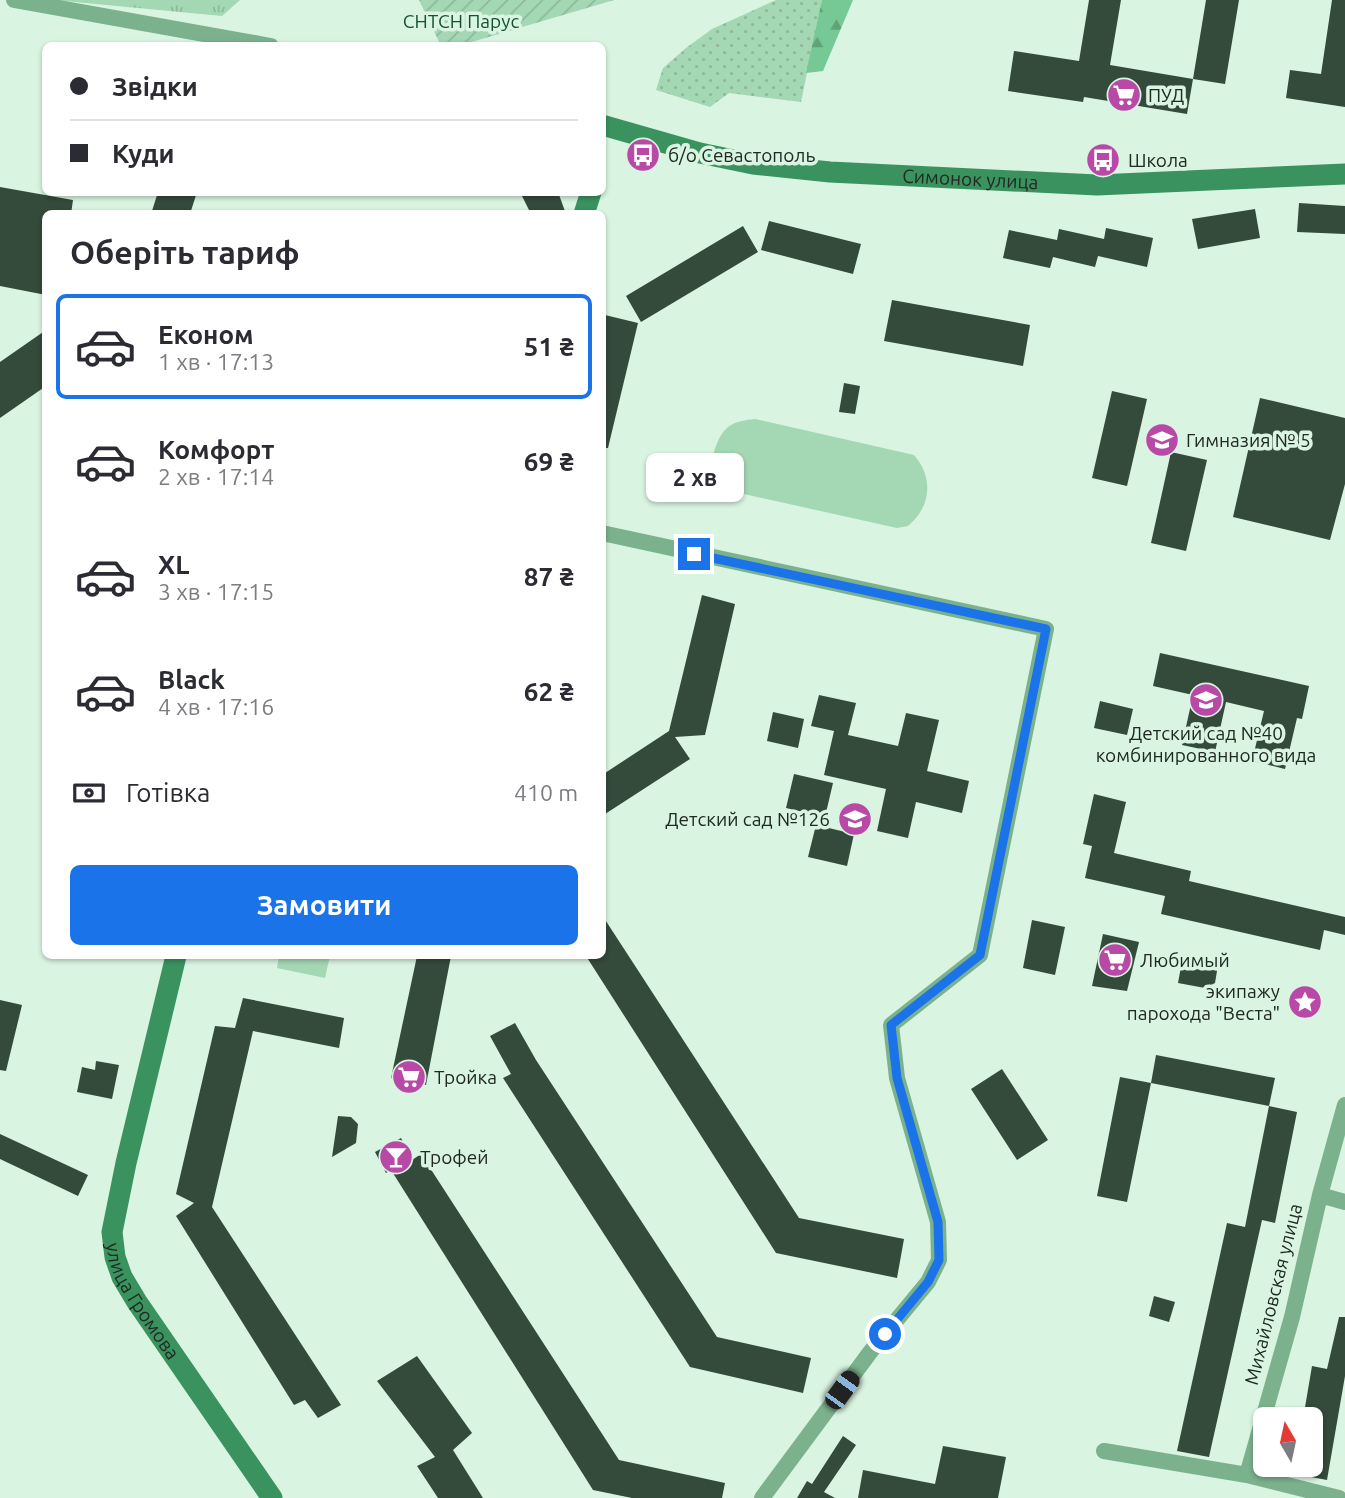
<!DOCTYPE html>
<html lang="uk">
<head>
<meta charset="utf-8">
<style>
	:root { --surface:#fff; --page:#f2f2f3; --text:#2b2b33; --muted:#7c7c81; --line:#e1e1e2; --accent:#1a73e8 }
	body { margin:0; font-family:Ubuntu,sans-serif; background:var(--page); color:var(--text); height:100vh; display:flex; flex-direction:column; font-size:26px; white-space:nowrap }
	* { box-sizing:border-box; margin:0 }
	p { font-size:23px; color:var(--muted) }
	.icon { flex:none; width:38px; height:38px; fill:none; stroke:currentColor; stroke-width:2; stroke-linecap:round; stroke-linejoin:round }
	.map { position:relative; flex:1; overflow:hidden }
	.sheet { position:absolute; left:42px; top:210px; width:564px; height:749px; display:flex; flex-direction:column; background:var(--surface); border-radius:10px; box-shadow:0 2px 5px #0004 }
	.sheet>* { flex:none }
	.banner { position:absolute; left:42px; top:42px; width:564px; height:154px; border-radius:10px; box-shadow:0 2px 5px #0004; display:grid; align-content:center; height:154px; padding:0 28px; background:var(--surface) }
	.needle { width:46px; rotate:351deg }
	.fabs { position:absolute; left:1253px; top:1407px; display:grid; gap:14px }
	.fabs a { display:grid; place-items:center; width:70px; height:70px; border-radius:10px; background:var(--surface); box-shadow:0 2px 5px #0004; font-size:35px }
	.end { position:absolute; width:32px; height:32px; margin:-16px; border:9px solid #1a73e8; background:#fff; box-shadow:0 0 0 4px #fff }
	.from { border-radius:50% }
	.bubble { position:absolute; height:49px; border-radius:10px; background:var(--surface); box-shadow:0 2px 5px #0004; font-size:23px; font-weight:700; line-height:49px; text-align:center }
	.car { position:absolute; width:21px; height:42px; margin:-21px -10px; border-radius:9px; box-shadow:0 0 5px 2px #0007; background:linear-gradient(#222 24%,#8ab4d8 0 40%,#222 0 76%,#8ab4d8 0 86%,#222 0) }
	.banner b { display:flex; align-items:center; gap:24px; height:66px; font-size:26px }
	.banner b+b { border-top:2px solid var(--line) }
	.banner i { width:18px; height:18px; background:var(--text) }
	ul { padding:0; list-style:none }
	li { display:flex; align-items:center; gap:21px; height:105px; margin:0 14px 10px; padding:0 14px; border:4px solid transparent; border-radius:10px }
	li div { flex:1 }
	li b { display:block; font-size:26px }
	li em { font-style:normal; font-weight:700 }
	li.selected { border-color:var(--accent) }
	li>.icon { width:63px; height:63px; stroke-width:1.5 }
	h2 { padding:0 28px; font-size:32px; line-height:84px }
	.pay { display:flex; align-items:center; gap:18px; height:77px; padding:0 28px; font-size:26px }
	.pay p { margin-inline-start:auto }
	.primary-button { display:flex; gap:14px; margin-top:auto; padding:14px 28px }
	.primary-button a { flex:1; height:80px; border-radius:10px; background:var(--accent); color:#fff; font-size:28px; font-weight:700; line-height:80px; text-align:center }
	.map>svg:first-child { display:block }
	.grass { fill:url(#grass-dots) }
	.forest { fill:url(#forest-firs) }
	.park { fill:url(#park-tufts) }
	.garden { fill:url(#garden-furrows) }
	.pitch { fill:#a4d7b4 }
	.building { fill:#344a3b }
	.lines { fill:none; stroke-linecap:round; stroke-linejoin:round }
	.street { stroke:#7bb18d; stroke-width:16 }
	.secondary { stroke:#3a925f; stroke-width:21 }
	.route { stroke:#1a73e8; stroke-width:9 }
	.labels { text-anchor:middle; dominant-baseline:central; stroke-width:7; stroke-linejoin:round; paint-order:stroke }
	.park-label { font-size:19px; fill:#145230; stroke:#d9f4e1 }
	.poi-label { font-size:19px; fill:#202a23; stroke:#d9f4e1; text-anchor:start }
	.street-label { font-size:19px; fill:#202a23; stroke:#d9f4e1 }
</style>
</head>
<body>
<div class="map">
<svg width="1345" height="1498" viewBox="0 0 1345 1498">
	<defs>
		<pattern id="grass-dots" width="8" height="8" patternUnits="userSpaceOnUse" patternTransform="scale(1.75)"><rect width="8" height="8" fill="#a4d7b4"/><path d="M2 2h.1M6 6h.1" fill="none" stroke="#8db99a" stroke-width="1.8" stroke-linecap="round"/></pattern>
		<pattern id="forest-firs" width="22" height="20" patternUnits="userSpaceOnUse" patternTransform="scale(1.75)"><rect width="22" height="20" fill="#76c894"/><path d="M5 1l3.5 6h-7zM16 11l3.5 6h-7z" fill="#60a378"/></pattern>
		<pattern id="park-tufts" width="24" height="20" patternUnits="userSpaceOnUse" patternTransform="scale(1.75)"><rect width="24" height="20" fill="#a4d7b4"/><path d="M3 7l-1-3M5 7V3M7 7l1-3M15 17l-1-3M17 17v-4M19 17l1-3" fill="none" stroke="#8db99a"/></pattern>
		<pattern id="garden-furrows" width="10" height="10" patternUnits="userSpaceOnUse" patternTransform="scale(1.75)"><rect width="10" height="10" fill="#a4d7b4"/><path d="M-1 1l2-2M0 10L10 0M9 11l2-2" fill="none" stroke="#8db99a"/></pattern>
	</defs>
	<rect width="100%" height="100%" fill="#d9f4e1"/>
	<!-- grass -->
	<path class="grass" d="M776 0H822L801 102 729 93 710 107 656 90 663 68 686 48 712 29Z"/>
	<!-- forest -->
	<path class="forest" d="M822 0H853L823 71 806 73Z"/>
	<!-- park -->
	<path class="park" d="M54 0H240L222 16Z"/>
	<!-- garden -->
	<path class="garden" d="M419 0H614L465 44H440Z"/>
	<!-- pitch -->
	<path class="pitch" d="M755 419 914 455C934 478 931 507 908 526L897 528 735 492C726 488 718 483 714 474 709 460 717 436 728 427 736 421 746 420 755 419Z
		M279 956H330L325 978 277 968Z"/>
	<!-- building -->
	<path class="building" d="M1089 0H1121L1110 65 1193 79 1187 114 1084 97 1083 102 1008 91 1014 51 1079 61Z
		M1206 0H1239L1225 84 1193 79Z
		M1332 0H1345V107L1286 98 1290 70 1321 74Z
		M0 187 73 200 71 214H46V295L0 286Z
		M158 192H197L190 214H151Z
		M520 192H558L566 214H531Z
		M1299 203 1345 206V234L1297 232Z
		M1255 209 1260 238 1198 249 1192 219Z
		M769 221 861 244 853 274 761 250Z
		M743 226 758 252 641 322 626 296Z
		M1106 228 1153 238 1147 267 1098 256 1095 267 1053 257 1050 268 1003 258 1009 230 1057 240 1059 229 1104 239Z
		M892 300 1030 325 1023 366 884 341Z
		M605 315 638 323 608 448H602V328Z
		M46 330V386L0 418V362Z
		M844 383 860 386 855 414 839 412Z
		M1112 391 1147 399 1127 486 1092 478Z
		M1260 398 1345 418V484L1330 540 1233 517Z
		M1171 452 1207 460 1186 551 1151 543Z
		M702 595 735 604 705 735 675 737 690 759 602 816V775L669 731Z
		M1160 653 1309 686 1302 719 1297 718 1285 769 1252 761 1264 711 1226 702 1215 752 1182 745 1193 695 1153 686Z
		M819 695 856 703 848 735 898 746 906 713 939 720 927 771 969 781 962 813 916 802 908 838 877 831 886 789 824 775 834 731 811 726Z
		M1100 701 1133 709 1127 735 1094 728Z
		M773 712 804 719 798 748 767 741Z
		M794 774 833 783 825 817 786 808Z
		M1094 794 1126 802 1114 853 1191 871 1189 881 1345 917V935L1324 930 1320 950 1161 914 1165 896 1085 878 1092 846 1083 844Z
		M816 825 854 834 847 866 808 857Z
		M602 915 799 1218 904 1239 897 1278 776 1253 586 956H602Z
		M1032 920 1065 927 1055 975 1023 968Z
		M1103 934 1139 942 1127 991 1092 986Z
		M417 956H451L426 1085 391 1078Z
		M1183 956 1209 961 1217 971 1215 983 1205 988 1178 983Z
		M243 998 344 1018 339 1048 253 1031 212 1207 341 1405 318 1418 305 1400 294 1405 176 1216 194 1203 176 1194 215 1026 235 1028Z
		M0 1000 22 1005 6 1071 0 1070Z
		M515 1023 536 1060 717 1337 811 1358 803 1393 690 1367 503 1078 511 1074 490 1036Z
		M1156 1055 1275 1078 1269 1106 1151 1083Z
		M96 1061 119 1065 112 1099 77 1092 82 1067 95 1070Z
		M1002 1069 1048 1140 1017 1160 971 1089Z
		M1120 1077 1151 1083 1127 1202 1097 1196Z
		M1269 1106 1297 1112 1275 1223 1262 1220 1209 1457 1177 1451 1227 1223 1245 1227Z
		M338 1116 351 1117 358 1124 356 1143 332 1157Z
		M0 1134 88 1175 78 1196 0 1159Z
		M401 1138 412 1160 421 1154 619 1460 725 1483 722 1498H632L593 1490 391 1170 386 1173 375 1152Z
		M1154 1296 1175 1302 1169 1322 1149 1316Z
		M1339 1317H1345V1376L1327 1480 1311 1477V1419H1303L1312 1366 1327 1369Z
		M417 1356 472 1433 453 1450 483 1498H438L417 1466 435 1457 377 1381Z
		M843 1436 856 1445 824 1492 835 1498H797L807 1481 812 1484Z
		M943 1446 1006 1457 998 1498H858L863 1470 935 1484Z"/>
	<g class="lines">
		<!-- street -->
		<path class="street" d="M14 0 271 46
			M602 533 1046 629 980 955 891 1025 897 1078 938 1222 939 1260 928 1282 871 1351 762 1498
			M1320 1195 1345 1202
			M1104 1451 1247 1475 1292 1317 1320 1195 1345 1105
			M1247 1475 1339 1498"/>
		<!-- secondary -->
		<g class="secondary">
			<path id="s1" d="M602 125 700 153 753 164 830 172 1097 185 1345 174"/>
			<path d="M584 214 591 192"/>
			<path id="s2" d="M176 956 126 1163 112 1232 115 1257 122 1277 137 1302 272 1498"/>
		</g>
	</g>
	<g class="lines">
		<!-- route -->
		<path class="route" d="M694 554 1046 629 980 955 891 1025 897 1078 938 1222 939 1260 928 1282 885 1334"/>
	</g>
	<!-- icons -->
	<defs>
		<g id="supermarket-disc" transform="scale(1.75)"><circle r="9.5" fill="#b949a6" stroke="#d9f4e1"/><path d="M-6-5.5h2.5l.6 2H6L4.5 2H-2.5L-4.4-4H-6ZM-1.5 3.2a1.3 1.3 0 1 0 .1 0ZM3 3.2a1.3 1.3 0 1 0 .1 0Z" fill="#fff"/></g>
		<g id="bus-disc" transform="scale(1.75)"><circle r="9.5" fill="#b949a6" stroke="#d9f4e1"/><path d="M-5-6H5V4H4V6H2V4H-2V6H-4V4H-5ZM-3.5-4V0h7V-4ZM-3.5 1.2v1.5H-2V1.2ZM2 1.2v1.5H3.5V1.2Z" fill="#fff"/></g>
		<g id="school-disc" transform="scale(1.75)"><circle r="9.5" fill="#b949a6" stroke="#d9f4e1"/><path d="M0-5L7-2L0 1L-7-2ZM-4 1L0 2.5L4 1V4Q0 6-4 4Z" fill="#fff"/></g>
		<g id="sight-disc" transform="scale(1.75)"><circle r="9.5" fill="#b949a6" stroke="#d9f4e1"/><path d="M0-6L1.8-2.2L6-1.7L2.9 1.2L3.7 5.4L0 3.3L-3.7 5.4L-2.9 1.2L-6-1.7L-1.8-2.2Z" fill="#fff"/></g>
		<g id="bar-disc" transform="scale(1.75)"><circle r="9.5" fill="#b949a6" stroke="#d9f4e1"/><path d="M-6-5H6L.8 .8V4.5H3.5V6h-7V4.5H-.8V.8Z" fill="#fff"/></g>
	</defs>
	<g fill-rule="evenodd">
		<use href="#supermarket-disc" x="1124" y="95"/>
		<use href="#bus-disc" x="643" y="155"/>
		<use href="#bus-disc" x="1103" y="160"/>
		<use href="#school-disc" x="1162" y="440"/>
		<use href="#school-disc" x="1206" y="700"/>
		<use href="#school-disc" x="855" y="819"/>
		<use href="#supermarket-disc" x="1115" y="960"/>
		<use href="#sight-disc" x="1305" y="1002"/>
		<use href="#supermarket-disc" x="409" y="1077"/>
		<use href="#bar-disc" x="396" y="1157"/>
	</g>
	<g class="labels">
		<!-- park labels -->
		<g class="park-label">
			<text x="461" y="21">СНТСН Парус</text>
		</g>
		<!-- poi labels -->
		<g class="poi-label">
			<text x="1148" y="95">ПУД</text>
			<text x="668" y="155">б/о Севастополь</text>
			<text x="1128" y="160">Школа</text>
			<text x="1186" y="440">Гимназия № 5</text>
			<text x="1206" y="733" text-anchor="middle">Детский сад №40<tspan x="1206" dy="22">комбинированного вида</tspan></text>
			<text x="830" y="819" text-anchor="end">Детский сад №126</text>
			<text x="1140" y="960">Любимый</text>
			<text x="1280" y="991" text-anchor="end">экипажу<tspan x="1280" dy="22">парохода "Веста"</tspan></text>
			<text x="434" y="1077">Тройка</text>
			<text x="420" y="1157">Трофей</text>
		</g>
		<!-- street labels -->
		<g class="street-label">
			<text stroke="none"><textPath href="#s1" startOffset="374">Симонок улица</textPath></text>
			<text transform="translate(1273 1294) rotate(-76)">Михайловская улица</text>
			<text stroke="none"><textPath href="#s2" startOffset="360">улица Громова</textPath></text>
		</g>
	</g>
</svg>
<div class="fabs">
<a><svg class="needle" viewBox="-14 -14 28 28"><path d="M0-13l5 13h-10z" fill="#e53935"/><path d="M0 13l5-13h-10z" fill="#7c7c81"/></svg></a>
</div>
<i class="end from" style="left:885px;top:1334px"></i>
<i class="end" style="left:694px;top:554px"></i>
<div class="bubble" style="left:646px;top:453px;width:98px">2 хв</div>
<i class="car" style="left:842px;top:1390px;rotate:36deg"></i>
<div class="banner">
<b><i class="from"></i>Звідки</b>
<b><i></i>Куди</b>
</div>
<section class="sheet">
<h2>Оберіть тариф</h2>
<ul>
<li class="selected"><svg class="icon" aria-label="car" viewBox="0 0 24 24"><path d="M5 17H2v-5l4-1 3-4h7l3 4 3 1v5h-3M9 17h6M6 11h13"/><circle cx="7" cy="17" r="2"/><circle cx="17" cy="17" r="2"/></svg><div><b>Економ</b><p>1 хв · 17:13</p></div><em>51 ₴</em></li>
<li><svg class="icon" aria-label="car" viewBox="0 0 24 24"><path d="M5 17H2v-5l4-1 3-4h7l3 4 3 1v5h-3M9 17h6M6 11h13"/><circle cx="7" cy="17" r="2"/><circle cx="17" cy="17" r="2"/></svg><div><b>Комфорт</b><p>2 хв · 17:14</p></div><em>69 ₴</em></li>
<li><svg class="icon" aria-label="car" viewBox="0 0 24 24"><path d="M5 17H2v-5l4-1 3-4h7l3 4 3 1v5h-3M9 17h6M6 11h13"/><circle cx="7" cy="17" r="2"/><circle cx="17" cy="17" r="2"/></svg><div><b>XL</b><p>3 хв · 17:15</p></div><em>87 ₴</em></li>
<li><svg class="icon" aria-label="car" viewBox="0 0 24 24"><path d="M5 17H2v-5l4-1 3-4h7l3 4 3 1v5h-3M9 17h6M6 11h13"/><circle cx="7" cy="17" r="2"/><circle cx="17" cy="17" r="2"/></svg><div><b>Black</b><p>4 хв · 17:16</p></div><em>62 ₴</em></li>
</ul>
<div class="pay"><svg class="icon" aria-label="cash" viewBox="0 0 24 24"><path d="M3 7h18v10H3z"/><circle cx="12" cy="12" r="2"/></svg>Готівка<p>410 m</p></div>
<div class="primary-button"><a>Замовити</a></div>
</section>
</div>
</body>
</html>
